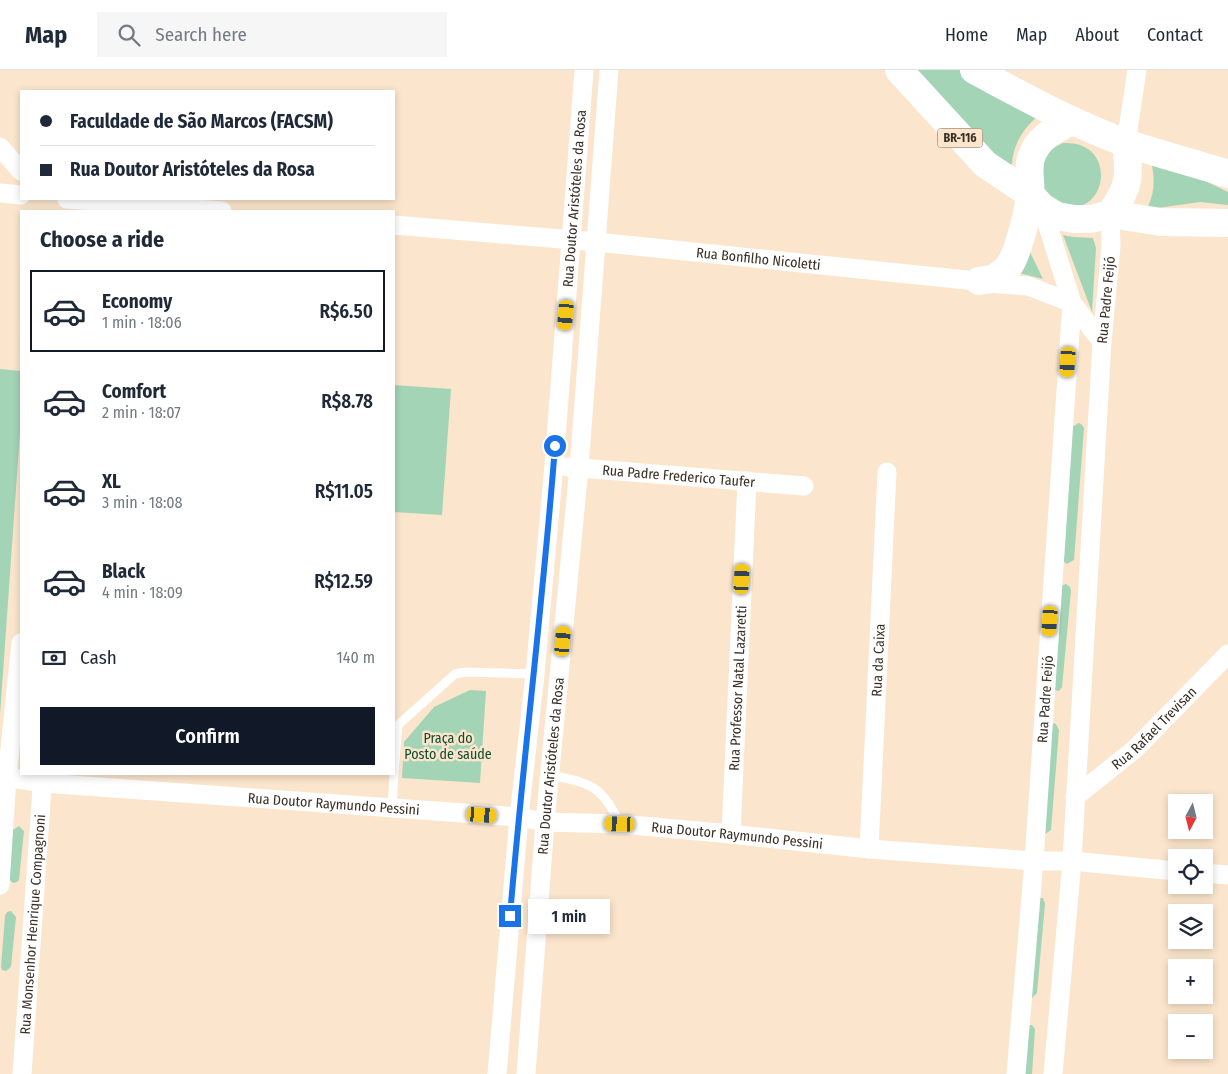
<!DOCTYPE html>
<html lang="en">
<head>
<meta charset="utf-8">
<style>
	:root { --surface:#fff; --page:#f6f6f7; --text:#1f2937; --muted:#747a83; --line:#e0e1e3; --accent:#111827 }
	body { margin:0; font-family:"Fira Sans Condensed",sans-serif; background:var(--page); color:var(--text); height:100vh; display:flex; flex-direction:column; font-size:19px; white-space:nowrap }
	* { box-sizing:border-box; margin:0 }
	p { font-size:16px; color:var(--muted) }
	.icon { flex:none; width:28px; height:28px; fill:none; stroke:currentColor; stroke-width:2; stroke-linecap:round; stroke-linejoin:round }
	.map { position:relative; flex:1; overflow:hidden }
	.side { position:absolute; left:20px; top:140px; width:375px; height:565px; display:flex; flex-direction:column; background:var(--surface); border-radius:0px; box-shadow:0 2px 8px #0003 }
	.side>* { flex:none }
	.banner { position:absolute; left:20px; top:20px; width:375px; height:110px; border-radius:0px; box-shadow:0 2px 8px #0003; display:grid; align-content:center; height:110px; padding:0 20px; background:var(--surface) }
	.needle { width:32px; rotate:187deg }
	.fabs { position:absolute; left:1168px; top:724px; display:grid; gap:10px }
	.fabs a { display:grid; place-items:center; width:45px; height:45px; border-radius:0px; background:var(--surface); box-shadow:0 2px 8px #0003; font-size:25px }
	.end { position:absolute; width:22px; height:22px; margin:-11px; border:6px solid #1a73e8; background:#fff; box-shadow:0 0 0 2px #fff }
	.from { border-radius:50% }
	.bubble { position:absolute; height:35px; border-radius:0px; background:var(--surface); box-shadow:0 2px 8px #0003; font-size:16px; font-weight:600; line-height:35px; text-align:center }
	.car { position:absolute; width:15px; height:30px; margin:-15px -8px; border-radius:6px; box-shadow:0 0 4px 1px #0007; background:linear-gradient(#f5c518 24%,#345 0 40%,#f5c518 0 76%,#345 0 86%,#f5c518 0) }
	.banner b { display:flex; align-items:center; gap:18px; height:48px; font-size:19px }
	.banner b+b { border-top:1px solid var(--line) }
	.banner i { width:12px; height:12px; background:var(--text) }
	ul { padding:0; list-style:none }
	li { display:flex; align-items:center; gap:15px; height:82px; margin:0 10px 8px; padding:0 10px; border:2px solid transparent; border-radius:0px }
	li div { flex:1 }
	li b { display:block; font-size:19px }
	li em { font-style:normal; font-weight:600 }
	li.current { border-color:var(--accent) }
	li>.icon { width:45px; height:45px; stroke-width:1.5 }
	h2 { padding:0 20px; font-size:22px; line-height:60px }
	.pay { display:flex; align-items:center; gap:12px; height:55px; padding:0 20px; font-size:19px }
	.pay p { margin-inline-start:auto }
	.cta { display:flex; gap:10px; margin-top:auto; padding:10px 20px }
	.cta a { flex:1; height:58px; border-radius:0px; background:var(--accent); color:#fff; font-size:20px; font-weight:600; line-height:58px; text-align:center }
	header { display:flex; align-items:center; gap:30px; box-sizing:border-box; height:70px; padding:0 25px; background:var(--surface); border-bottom:1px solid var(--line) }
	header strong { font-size:24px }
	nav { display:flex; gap:28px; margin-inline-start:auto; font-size:18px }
	.search { width:350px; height:45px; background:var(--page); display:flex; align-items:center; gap:12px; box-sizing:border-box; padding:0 18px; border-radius:0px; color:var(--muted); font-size:19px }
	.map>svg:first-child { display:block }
	.green { fill:#a3d4b6 }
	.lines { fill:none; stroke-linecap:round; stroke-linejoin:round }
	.lane { stroke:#fff; stroke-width:9 }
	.street { stroke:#fff; stroke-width:19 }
	.primary { stroke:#fff; stroke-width:28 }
	.route { stroke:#1a73e8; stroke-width:6 }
	.labels { text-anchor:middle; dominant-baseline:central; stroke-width:5; stroke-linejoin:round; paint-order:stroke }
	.shield { fill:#fbe5cc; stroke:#726658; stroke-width:1 }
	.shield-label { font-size:12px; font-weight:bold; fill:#383026 }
	.street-label { font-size:14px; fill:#383026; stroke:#fbe5cc }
	.park-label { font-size:14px; fill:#0f4c2e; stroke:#fbe5cc }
</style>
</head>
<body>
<header>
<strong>Map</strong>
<div class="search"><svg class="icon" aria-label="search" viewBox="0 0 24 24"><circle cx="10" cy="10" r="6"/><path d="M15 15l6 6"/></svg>Search here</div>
<nav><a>Home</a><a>Map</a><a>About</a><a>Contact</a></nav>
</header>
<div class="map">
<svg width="1228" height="1004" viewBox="0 0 1228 1004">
	<rect width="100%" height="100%" fill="#fbe5cc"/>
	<!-- green -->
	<path class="green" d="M914 0H960L1037 47C1023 59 1013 75 1012 94L1008 95 993 84Z
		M1063 73C1116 70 1109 140 1070 137 1062 136 1052 129 1045 126L1040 93 1049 80Z
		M1156 91 1166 92 1228 122V135L1200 132 1150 139 1148 137C1154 123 1155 111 1152 96Z
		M1063 165 1073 167 1093 168 1096 178 1092 242Z
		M1028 178 1043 209 1019 203Z
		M0 299 21 301V348L0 645Z
		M394 315 451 319 442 445 394 442Z
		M1079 353 1082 355 1084 358 1074 490 1067 494 1063 491 1072 357Z
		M1066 514 1070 517 1071 521 1062 617 1059 621 1054 620 1061 516Z
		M470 620 486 621 480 713 402 708 404 672 434 637Z
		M1052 653 1056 654 1059 660 1051 760 1045 764 1043 763Z
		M19 756 24 761 19 810 17 812 13 813 8 808 13 760Z
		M1039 828H1043L1045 834 1037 923 1032 928 1030 927Z
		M11 841 16 847 11 897 6 901 2 900 1 897 5 846 7 842Z
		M1029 955H1032L1035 959 1032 1004H1023Z"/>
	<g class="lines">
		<!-- lane -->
		<path class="lane" d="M394 703 398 655 455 604 466 602 535 604
			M550 705C591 713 601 715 620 754
			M392 738 394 704"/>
		<!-- street -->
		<g class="street">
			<path d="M1126 73 1137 0"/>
			<path d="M0 77 21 101"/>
			<path d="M0 123 21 125"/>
			<path d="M67 129 222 141"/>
			<path id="s1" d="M394 155 597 172 976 211 987 213 1028 216 1072 233 1102 272"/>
			<path id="s2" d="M568 397 804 416"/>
			<path id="s3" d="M0 706 43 713 519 747 545 752 620 754 731 764 869 779 1034 791H1072L1176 801"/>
			<path id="s4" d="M1075 727 1135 679 1228 584"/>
			<path id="s5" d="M731 764 747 411"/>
			<path id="s6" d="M869 779 887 402"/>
			<path d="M1204 803 1228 805"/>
			<path d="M0 815 7 707 21 573"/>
			<path id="s7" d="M22 1004 43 704"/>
			<path id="s8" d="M497 1004 519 747 535 604 554 395 584 0"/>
			<path id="s9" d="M526 1004 545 752 579 398 609 0"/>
			<path id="s10" d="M1016 1004 1034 791 1072 233 1042 137"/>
			<path id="s11" d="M1053 1004 1072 791 1102 272 1111 176 1110 144"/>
		</g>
		<!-- primary -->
		<path class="primary" d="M899 0 985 94 1031 125 1042 137 1057 146 1074 149H1091L1110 144 1161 152 1228 153
			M974 0C1023 26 1073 54 1126 73 1159 84 1194 93 1228 104
			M1110 144C1130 117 1130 106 1126 73
			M979 211C984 210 990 210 994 208 998 206 1006 200 1009 196 1018 184 1028 142 1030 126 1032 114 1027 101 1031 88 1037 68 1055 59 1072 51"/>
	</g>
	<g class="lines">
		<!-- route -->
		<path class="route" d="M510 846C523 689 543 533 555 376"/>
	</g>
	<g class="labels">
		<!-- shield labels -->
		<rect class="shield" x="937.5" y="58.5" width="45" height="19" rx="4"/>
		<g class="shield-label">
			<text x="960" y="68">BR-116</text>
		</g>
		<!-- street labels -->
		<g class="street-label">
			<text stroke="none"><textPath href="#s8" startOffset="879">Rua Doutor Aristóteles da Rosa</textPath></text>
			<text stroke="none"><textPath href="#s1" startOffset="366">Rua Bonfilho Nicoletti</textPath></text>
			<text stroke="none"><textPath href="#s11" startOffset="776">Rua Padre Feijó</textPath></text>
			<text stroke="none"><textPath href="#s2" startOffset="111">Rua Padre Frederico Taufer</textPath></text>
			<text stroke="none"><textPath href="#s6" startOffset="189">Rua da Caixa</textPath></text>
			<text stroke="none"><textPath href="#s5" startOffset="146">Rua Professor Natal Lazaretti</textPath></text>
			<text stroke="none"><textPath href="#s10" startOffset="376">Rua Padre Feijó</textPath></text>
			<text stroke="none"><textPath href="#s4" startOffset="105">Rua Rafael Trevisan</textPath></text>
			<text stroke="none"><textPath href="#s9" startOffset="309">Rua Doutor Aristóteles da Rosa</textPath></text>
			<text stroke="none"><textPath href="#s3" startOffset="335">Rua Doutor Raymundo Pessini</textPath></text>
			<text stroke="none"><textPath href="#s3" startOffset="740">Rua Doutor Raymundo Pessini</textPath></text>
			<text stroke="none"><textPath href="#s7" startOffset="150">Rua Monsenhor Henrique Compagnoni</textPath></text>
		</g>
		<!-- park labels -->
		<g class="park-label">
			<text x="448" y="668">Praça do<tspan x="448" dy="16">Posto de saúde</tspan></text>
		</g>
	</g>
</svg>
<div class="fabs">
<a><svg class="needle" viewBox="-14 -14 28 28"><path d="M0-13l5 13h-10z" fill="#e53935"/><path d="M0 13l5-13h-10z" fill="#747a83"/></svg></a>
<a><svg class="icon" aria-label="locate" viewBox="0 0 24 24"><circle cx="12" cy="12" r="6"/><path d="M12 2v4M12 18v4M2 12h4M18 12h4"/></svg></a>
<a><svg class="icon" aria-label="layers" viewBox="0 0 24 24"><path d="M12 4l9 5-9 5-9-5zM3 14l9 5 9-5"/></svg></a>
<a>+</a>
<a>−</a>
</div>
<i class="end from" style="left:555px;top:376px"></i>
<i class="end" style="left:510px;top:846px"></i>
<div class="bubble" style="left:528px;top:829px;width:82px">1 min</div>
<i class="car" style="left:566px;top:245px;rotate:185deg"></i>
<i class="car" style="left:1068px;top:292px;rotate:184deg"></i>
<i class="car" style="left:742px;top:509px;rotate:3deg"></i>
<i class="car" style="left:1050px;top:551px;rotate:184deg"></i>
<i class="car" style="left:563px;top:571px;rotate:5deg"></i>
<i class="car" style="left:482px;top:745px;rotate:94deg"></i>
<i class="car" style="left:620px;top:754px;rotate:272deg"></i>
<div class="banner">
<b><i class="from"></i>Faculdade de São Marcos (FACSM)</b>
<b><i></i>Rua Doutor Aristóteles da Rosa</b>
</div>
<section class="side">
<h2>Choose a ride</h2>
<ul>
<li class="current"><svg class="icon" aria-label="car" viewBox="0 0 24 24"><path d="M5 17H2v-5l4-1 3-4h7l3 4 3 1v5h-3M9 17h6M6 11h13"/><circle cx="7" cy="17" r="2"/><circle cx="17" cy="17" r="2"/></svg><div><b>Economy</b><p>1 min · 18:06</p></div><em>R$6.50</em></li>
<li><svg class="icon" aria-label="car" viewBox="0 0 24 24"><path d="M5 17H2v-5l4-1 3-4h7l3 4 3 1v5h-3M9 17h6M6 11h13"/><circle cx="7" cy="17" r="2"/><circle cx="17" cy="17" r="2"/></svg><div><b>Comfort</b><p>2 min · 18:07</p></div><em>R$8.78</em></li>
<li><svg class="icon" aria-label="car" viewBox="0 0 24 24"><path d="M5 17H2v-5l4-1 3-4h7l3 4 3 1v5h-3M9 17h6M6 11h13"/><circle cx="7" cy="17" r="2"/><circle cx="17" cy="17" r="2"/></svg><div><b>XL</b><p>3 min · 18:08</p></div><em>R$11.05</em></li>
<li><svg class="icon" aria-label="car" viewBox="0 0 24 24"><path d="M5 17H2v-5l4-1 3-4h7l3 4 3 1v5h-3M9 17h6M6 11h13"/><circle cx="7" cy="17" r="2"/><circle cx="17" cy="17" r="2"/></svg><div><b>Black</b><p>4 min · 18:09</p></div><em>R$12.59</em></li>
</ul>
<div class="pay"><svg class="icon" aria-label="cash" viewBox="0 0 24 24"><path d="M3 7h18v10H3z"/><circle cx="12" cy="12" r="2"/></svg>Cash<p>140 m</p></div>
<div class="cta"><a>Confirm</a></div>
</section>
</div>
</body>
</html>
